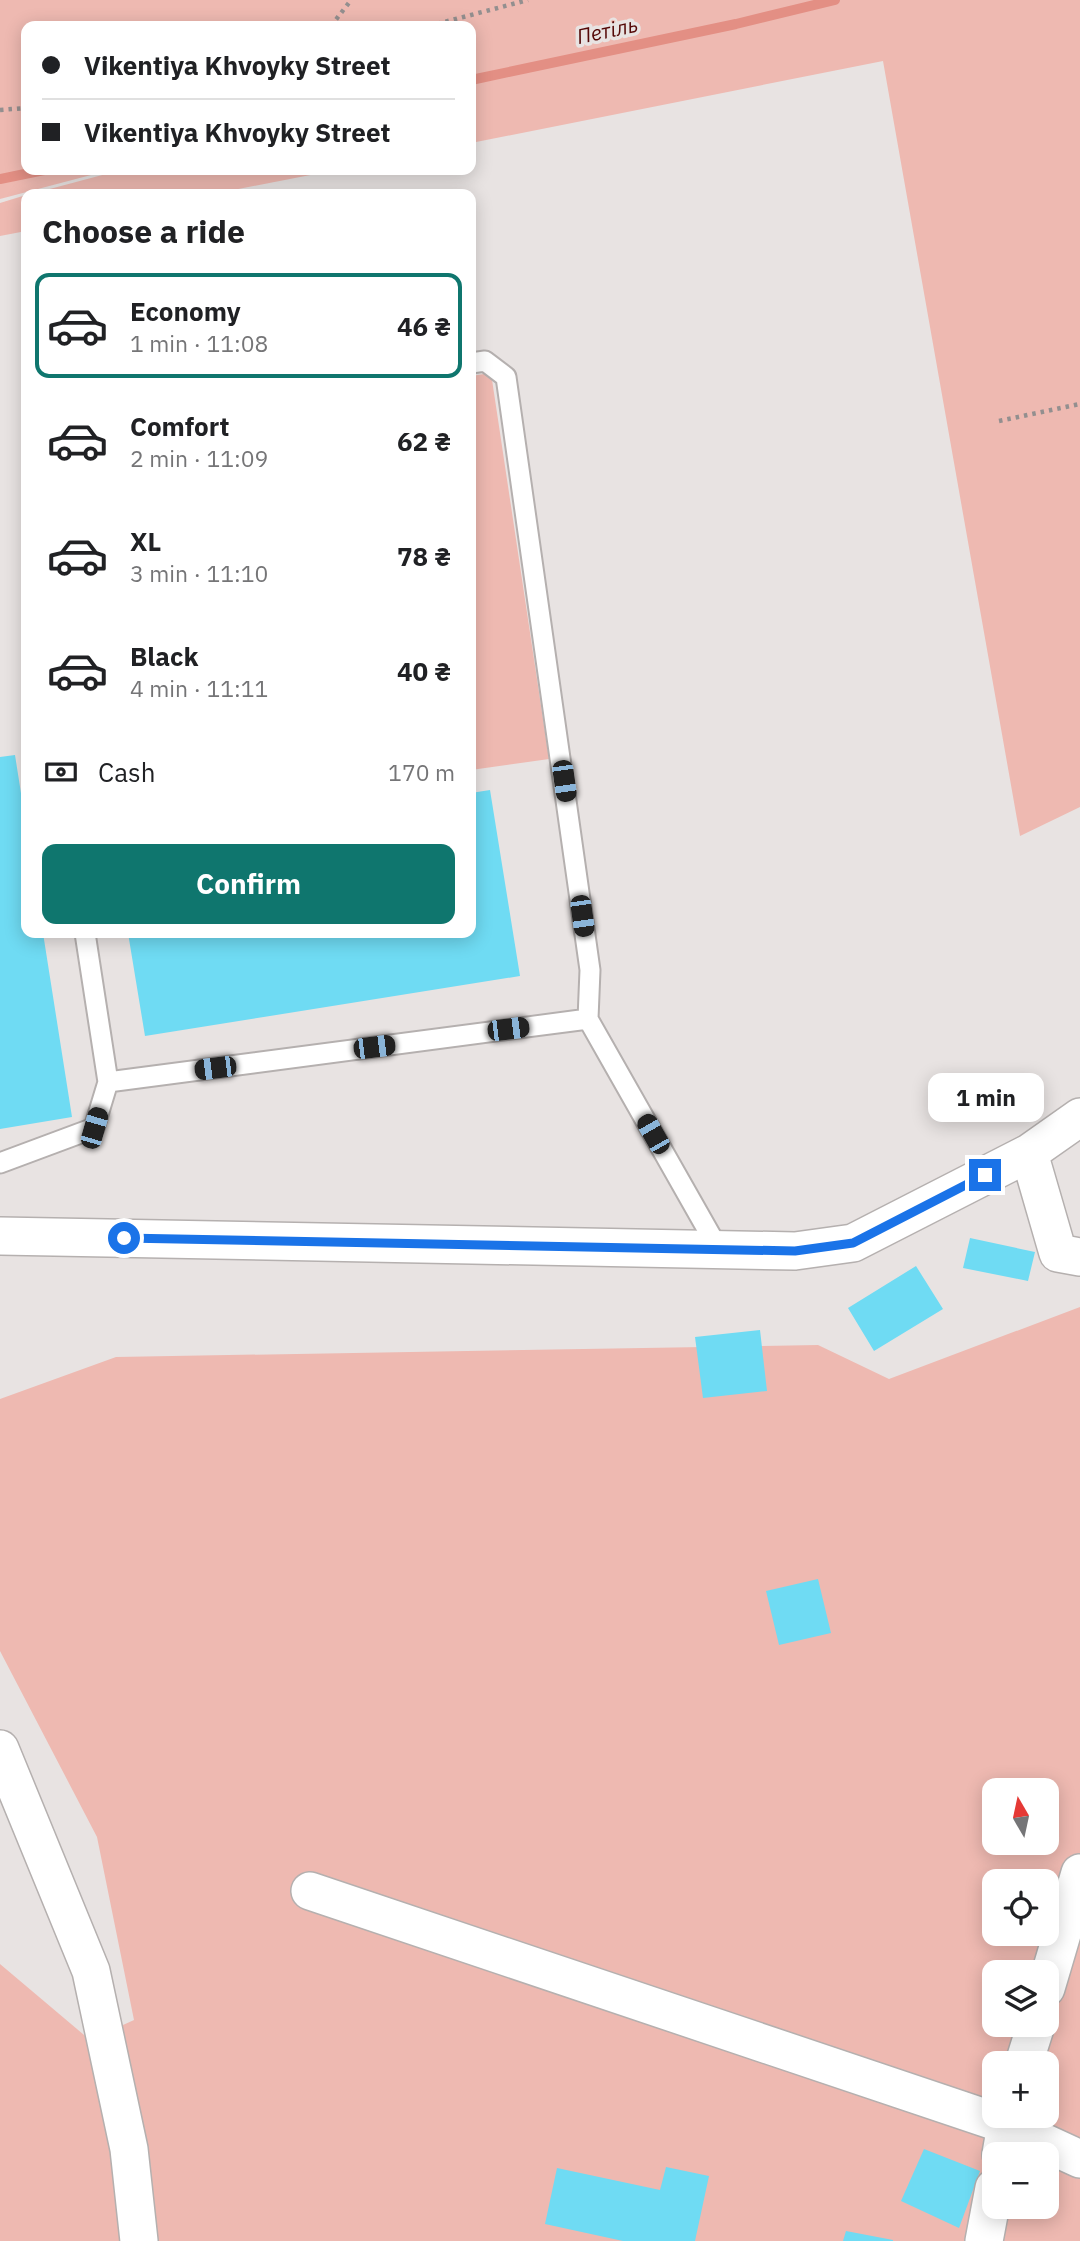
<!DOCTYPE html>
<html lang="en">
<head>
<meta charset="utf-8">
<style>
	:root { --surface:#fff; --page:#f6f6f6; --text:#202124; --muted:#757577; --line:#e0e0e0; --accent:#0f766e }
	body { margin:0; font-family:"IBM Plex Sans",sans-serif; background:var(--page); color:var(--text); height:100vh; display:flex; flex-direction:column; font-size:26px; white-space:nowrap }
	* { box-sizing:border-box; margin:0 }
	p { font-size:23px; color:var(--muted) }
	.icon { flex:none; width:38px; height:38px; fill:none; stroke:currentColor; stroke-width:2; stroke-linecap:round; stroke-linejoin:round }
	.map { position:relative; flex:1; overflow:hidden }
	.details { position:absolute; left:21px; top:189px; width:455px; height:749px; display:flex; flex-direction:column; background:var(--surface); border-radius:14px; box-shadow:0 4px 18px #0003 }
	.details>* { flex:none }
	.banner { position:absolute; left:21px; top:21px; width:455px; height:154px; border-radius:14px; box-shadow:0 4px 18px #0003; display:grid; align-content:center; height:154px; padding:0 21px; background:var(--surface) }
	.needle { width:46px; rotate:351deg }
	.tools { position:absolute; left:982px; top:1778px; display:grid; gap:14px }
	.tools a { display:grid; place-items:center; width:77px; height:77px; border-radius:14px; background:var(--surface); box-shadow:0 4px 18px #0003; font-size:35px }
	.end { position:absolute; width:32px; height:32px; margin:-16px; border:9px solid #1a73e8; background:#fff; box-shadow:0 0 0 4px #fff }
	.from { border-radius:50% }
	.bubble { position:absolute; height:49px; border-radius:14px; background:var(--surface); box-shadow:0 4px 18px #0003; font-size:23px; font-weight:800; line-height:49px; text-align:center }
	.car { position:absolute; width:21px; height:42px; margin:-21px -10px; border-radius:9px; box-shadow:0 0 5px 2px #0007; background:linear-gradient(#222 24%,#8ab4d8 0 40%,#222 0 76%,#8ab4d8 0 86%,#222 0) }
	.banner b { display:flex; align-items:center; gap:24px; height:66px; font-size:26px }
	.banner b+b { border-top:2px solid var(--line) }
	.banner i { width:18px; height:18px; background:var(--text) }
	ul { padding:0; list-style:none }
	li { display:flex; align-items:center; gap:21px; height:105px; margin:0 14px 10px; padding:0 7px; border:4px solid transparent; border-radius:14px }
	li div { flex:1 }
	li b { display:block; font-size:26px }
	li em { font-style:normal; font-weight:800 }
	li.selected { border-color:var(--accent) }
	li>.icon { width:63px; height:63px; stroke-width:1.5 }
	h2 { padding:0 21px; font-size:32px; line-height:84px }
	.pay { display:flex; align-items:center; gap:18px; height:77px; padding:0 21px; font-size:26px }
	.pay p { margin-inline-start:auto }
	.action { display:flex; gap:14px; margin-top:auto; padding:14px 21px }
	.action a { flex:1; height:80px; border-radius:14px; background:var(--accent); color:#fff; font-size:28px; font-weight:800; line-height:80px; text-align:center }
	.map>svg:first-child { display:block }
	.green { fill:#eeb9b1; fill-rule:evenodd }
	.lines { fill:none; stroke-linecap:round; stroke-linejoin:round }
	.stream { stroke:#e38f84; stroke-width:10 }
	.building { fill:#6fdbf3 }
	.service-casing { stroke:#b5b0af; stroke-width:23 }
	.minor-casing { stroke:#b5b0af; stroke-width:40 }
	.path { stroke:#938f8f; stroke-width:4.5; stroke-dasharray:3.5 5; stroke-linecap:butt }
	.service { stroke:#fff; stroke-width:19 }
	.minor { stroke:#fff; stroke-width:37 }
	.route { stroke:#1a73e8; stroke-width:9 }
	.labels { text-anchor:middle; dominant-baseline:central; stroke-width:7; stroke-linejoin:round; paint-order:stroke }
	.water-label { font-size:21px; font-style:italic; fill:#540807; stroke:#e8e3e2 }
</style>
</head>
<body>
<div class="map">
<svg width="1080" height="2241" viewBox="0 0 1080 2241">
	<rect width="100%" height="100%" fill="#e8e3e2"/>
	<!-- green -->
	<path class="green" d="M0 0H1080V807L1020 836 883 61 471 143V26H26V170H110L0 199Z
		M121 170H336L213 194H31Z
		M26 195V231L0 236V203Z
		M491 373 549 759 471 770V376Z
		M1080 1307V2241H0V1964L90 2040 134 2020 97 1837 0 1651V1399L116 1357 818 1345 889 1379ZM994 1790H1046V1843H994ZM994 1881H1046V1934H994ZM994 1972H1046V2025H994ZM994 2063H1046V2116H994ZM994 2154H1046V2207H994Z"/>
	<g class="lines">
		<!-- stream -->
		<path class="stream" d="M471 80 736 24 835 0
			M0 179 44 170"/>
	</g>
	<!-- building -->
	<path class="building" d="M15 755 26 825V933H43L72 1117 0 1129V757Z
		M490 790 520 976 145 1036 128 933H471V793Z
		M970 1238 1035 1252 1028 1281 963 1268Z
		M916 1266 943 1309 874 1351 848 1308Z
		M760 1330 767 1391 703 1398 695 1337Z
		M818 1579 831 1633 779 1645 766 1591Z
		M924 2149 980 2171 959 2228 901 2201Z
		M666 2167 709 2176 695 2241H623L545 2224 557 2168 660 2190Z
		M846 2231 893 2240V2241H843Z"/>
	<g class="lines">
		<!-- service casing -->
		<g class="service-casing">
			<path id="service" d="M471 363 485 361 506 377 590 970 588 1019 719 1250
				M85 933 108 1082 588 1019
				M0 1163 94 1128 108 1082"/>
		</g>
		<!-- minor casing -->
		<g class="minor-casing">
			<path id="minor" d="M1029 1153 1058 1253 1080 1257
				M0 1236 795 1251 853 1243 1029 1153 1080 1117
				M0 1749 91 1971 129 2149 139 2241
				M310 1891 1006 2125 1009 2116
				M1046 1988 1080 1873
				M1024 2063 1036 2025
				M1001 2154 1006 2125 1080 2159
				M984 2241 994 2188"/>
		</g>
		<!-- path -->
		<path class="path" d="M331 26 351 0
			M429 26 528 0
			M0 110 26 108
			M999 421 1080 404"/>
		<!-- service -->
		<use href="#service" class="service"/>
		<!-- minor -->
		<use href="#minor" class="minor"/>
	</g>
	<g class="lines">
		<!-- route -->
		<path class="route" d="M124 1238 795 1251 853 1243 985 1175"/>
	</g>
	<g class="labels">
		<!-- water labels -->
		<g class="water-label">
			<text transform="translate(607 30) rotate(-12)">Петіль</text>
		</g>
	</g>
</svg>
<div class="tools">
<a><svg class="needle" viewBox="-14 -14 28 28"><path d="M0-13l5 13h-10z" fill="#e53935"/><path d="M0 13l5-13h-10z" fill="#757577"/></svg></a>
<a><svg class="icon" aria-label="locate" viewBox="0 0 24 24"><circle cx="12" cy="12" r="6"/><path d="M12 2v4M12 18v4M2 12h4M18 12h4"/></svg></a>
<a><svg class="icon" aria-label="layers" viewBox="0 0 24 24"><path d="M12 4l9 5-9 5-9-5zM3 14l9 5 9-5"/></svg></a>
<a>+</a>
<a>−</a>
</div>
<i class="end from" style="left:124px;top:1238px"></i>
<i class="end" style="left:985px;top:1175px"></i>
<div class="bubble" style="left:928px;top:1073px;width:116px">1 min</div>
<i class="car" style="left:564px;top:781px;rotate:172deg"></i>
<i class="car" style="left:582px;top:916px;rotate:172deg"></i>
<i class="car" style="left:508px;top:1029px;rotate:83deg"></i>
<i class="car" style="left:374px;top:1047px;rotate:83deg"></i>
<i class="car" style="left:215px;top:1068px;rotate:263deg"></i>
<i class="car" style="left:94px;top:1128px;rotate:16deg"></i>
<i class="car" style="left:653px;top:1134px;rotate:330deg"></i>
<div class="banner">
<b><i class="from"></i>Vikentiya Khvoyky Street</b>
<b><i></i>Vikentiya Khvoyky Street</b>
</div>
<section class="details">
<h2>Choose a ride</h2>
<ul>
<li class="selected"><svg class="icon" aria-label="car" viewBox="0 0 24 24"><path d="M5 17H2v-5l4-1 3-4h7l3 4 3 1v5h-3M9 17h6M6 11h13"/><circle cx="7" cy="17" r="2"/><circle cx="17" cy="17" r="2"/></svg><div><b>Economy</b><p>1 min · 11:08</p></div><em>46 ₴</em></li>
<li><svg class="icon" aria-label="car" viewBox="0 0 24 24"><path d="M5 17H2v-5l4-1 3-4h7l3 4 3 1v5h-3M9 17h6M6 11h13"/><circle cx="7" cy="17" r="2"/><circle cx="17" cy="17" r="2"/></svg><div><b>Comfort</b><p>2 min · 11:09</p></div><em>62 ₴</em></li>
<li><svg class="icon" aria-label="car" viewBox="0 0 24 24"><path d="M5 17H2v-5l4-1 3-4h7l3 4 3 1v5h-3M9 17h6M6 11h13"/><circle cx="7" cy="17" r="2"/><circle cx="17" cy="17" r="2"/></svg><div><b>XL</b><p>3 min · 11:10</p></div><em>78 ₴</em></li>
<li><svg class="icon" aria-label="car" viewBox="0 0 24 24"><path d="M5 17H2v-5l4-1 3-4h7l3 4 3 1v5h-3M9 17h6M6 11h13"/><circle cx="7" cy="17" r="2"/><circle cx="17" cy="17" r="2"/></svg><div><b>Black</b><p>4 min · 11:11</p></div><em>40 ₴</em></li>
</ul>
<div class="pay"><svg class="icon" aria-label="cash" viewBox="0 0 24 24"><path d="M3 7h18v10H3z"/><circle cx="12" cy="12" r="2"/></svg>Cash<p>170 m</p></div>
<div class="action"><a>Confirm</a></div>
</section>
</div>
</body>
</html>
